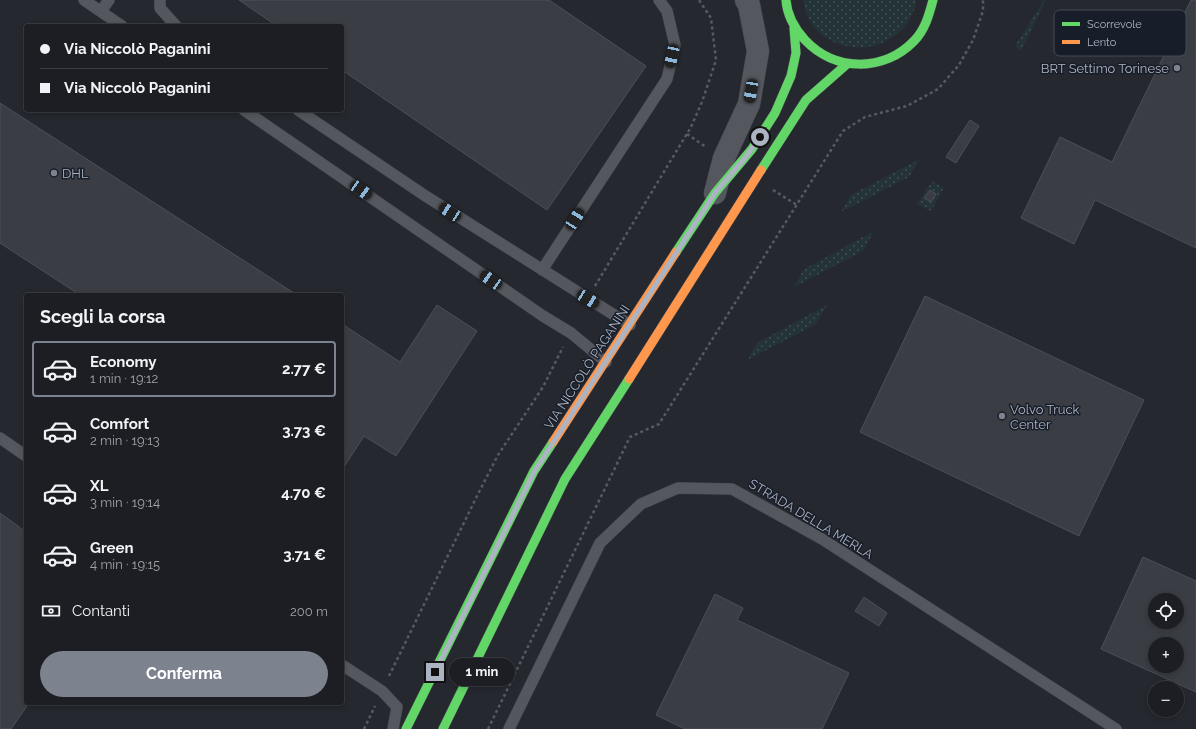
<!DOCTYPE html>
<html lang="it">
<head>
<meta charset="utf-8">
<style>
	:root { --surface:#1c1e23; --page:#292b30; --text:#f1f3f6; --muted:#a0a2a6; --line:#3a3c41; --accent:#7d828f }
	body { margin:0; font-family:Raleway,sans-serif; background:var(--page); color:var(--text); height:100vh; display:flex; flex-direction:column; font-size:15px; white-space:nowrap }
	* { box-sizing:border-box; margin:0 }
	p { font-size:13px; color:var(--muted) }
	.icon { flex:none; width:22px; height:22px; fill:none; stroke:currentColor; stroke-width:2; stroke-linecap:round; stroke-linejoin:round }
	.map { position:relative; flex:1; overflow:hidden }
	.panel { position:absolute; left:24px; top:293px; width:320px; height:412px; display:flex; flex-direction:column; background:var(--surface); border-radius:4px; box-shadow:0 2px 6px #0003,0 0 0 1px var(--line) }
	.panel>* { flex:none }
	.banner { position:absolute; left:24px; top:24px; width:320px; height:88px; border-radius:4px; box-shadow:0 2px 6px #0003,0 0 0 1px var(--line); display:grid; align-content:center; height:88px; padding:0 16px; background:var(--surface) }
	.controls { position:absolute; left:1148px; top:593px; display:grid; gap:8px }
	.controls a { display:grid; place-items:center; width:36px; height:36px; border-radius:50%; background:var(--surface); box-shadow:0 2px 6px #0003,0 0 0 1px var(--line); font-size:20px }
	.end { position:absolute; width:18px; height:18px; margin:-9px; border:5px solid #acb3c2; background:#111; box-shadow:0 0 0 2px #111 }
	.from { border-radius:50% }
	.bubble { position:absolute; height:28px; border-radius:14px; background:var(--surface); box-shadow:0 2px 6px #0003,0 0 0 1px var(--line); font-size:13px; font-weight:700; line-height:28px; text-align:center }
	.car { position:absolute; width:12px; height:24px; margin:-12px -6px; border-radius:5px; box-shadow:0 0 3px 1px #0007; background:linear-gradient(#222 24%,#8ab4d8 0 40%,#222 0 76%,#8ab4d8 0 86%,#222 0) }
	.banner b { display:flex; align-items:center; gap:14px; height:38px; font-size:15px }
	.banner b+b { border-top:1px solid var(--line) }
	.banner i { width:10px; height:10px; background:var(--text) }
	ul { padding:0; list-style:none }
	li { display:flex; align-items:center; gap:12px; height:56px; margin:0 8px 6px; padding:0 8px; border:2px solid transparent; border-radius:4px }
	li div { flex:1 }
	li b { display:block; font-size:15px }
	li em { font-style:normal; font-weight:700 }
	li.on { border-color:var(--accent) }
	li>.icon { width:36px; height:36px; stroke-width:1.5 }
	h2 { padding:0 16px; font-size:18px; line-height:48px }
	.pay { display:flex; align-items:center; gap:10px; height:44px; padding:0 16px; font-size:15px }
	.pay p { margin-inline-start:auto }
	.cta { display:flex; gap:8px; margin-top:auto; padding:8px 16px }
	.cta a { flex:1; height:46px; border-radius:24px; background:var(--accent); color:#fff; font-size:16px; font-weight:700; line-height:46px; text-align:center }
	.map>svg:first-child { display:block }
	.grass { fill:url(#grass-dots) }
	.building { fill:#3a3d43; stroke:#4b5058; fill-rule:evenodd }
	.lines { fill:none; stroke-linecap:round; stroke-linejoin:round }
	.lane-casing { stroke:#42444a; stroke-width:12 }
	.street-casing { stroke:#42444a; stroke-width:23 }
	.fast-casing { stroke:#42444a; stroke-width:10 }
	.slow-casing { stroke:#42444a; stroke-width:10 }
	.path { stroke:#575b61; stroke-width:2.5; stroke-dasharray:3 3; stroke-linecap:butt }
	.lane { stroke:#54575e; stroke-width:11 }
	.street { stroke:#54575e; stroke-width:22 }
	.fast { stroke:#63d668; stroke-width:9 }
	.slow { stroke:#ff974d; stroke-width:9 }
	.route { stroke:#acb3c2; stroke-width:5 }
	.poi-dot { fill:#7d828f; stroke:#181e29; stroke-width:1.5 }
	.labels { text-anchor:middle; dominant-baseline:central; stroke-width:3; stroke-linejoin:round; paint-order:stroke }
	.poi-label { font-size:13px; fill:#acb3c2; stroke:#181e29; text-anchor:start }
	.street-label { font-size:13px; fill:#acb3c2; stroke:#181e29 }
	.key { fill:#181e29; stroke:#444b57; stroke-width:1 }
	.key-label { font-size:11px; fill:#acb3c2 }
</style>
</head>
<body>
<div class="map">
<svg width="1196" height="729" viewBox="0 0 1196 729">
	<defs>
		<pattern id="grass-dots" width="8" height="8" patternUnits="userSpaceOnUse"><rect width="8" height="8" fill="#243336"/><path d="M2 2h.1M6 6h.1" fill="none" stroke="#414e51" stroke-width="1.8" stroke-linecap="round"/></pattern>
	</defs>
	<rect width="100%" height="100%" fill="#25282f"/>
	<!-- grass -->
	<path class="grass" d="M803 0H916C916 10 910 20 903 28 872 63 809 49 803 0Z
		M1044 0H1046L1021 51 1015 46Z
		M920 159 909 177 841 212 851 195Z
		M932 181 944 188 931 211 917 204Z
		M874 231 863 251 794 287 803 270Z
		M827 305 816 324 747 360 757 343Z"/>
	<!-- building -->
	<path class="building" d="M239 0H549L646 66 547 210 342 70V26H277Z
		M1191 0H1196V248L1095 200 1074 244 1021 218 1060 137 1112 162Z
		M0 103 297 295H80L0 243Z
		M970 120 979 126 956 163 946 157Z
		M930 190 936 194 931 202 924 198Z
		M925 296 1144 400 1079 536 860 432Z
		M437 305 477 331 396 456 364 436 342 470V324L400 362Z
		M0 513 26 532V703H29L11 729H0Z
		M1143 557 1196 581V692L1101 649ZM1155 600H1177V622H1155ZM1155 644H1177V666H1155Z
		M715 594 743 608 737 620 849 673 822 729H685L656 715Z
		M864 597 887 613 879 626 855 611Z"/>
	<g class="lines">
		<!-- lane casing -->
		<g class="lane-casing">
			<path id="lane" d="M84 0 122 26
				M160 0V8L176 26
				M101 11 109 0
				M244 110 543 316 571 333 606 362
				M298 110 424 195 630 325
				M542 270 667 79 675 45 667 11 659 0
				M0 438 26 456
				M342 665 382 691 397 707 393 729
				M509 729 600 543 641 504 678 488 732 489 822 539 1116 729"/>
		</g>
		<!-- street casing -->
		<g class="street-casing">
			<path id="street" d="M715 193 724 158 749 104 758 51 749 5 746 0"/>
		</g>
		<!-- fast casing -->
		<g class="fast-casing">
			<path id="fast" d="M786 0C787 16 795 29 805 40 835 72 884 72 914 41 925 30 929 15 933 0
				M761 170 806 100 847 64
				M676 252 715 193 752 149 775 113 791 76 796 53 794 28
				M406 729 534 471 553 442
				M443 729 565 479 629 379"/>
		</g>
		<!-- slow casing -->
		<g class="slow-casing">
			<path id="slow" d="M629 379 761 170
				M553 442 676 252"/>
		</g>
		<!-- path -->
		<path class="path" d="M687 134 706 147
			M773 190 797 205
			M595 286 691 127 702 102 716 60 711 18 699 0
			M389 676 478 494 498 455 543 387 563 347
			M364 729 375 706
			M488 729 630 437 659 424 843 131 865 117 907 106 938 89 959 65 973 40 983 11V0"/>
		<!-- lane -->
		<use href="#lane" class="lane"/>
		<!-- street -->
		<use href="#street" class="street"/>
		<!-- fast -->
		<use href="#fast" class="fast"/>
		<!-- slow -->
		<use href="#slow" class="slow"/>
	</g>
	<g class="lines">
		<!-- route -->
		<path class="route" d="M435 672 534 472 715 193 745 158 760 137"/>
	</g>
	<!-- markers -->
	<g class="poi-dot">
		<circle cx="1177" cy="68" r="4"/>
		<circle cx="54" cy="173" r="4"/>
		<circle cx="1002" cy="416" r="4"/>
	</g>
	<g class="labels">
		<!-- poi labels -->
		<g class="poi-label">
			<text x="1169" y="68" text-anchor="end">BRT Settimo Torinese</text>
			<text x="62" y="173">DHL</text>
			<text x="1010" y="409">Volvo Truck<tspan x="1010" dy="15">Center</tspan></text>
		</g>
		<!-- street labels -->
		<g class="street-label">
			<text transform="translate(587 367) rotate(-57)">VIA NICCOLÒ PAGANINI</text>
			<text transform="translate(811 519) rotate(31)">STRADA DELLA MERLA</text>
		</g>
	</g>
	<!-- legend -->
	<rect x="1054" y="10" width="132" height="46" rx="6" class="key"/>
	<rect x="1062" y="22" width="18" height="4" fill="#63d668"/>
	<rect x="1062" y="40" width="18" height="4" fill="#ff974d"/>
	<g class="key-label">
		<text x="1087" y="28">Scorrevole</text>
		<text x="1087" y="46">Lento</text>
	</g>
</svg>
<div class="controls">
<a><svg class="icon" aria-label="locate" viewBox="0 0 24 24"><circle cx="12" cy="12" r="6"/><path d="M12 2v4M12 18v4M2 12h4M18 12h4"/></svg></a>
<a>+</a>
<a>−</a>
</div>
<i class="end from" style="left:760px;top:137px"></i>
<i class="end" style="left:435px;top:672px"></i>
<div class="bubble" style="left:449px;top:658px;width:66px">1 min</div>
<i class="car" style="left:672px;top:56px;rotate:192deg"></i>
<i class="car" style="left:751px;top:91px;rotate:190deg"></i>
<i class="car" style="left:361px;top:190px;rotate:125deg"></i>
<i class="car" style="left:450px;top:212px;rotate:303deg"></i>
<i class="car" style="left:575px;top:219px;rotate:33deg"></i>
<i class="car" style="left:491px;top:280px;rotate:304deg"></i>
<i class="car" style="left:588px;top:299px;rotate:122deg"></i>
<div class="banner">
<b><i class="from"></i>Via Niccolò Paganini</b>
<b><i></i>Via Niccolò Paganini</b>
</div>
<section class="panel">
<h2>Scegli la corsa</h2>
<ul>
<li class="on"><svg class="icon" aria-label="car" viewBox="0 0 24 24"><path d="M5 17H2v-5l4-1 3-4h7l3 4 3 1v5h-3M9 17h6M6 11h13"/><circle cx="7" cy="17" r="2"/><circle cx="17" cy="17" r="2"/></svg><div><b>Economy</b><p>1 min · 19:12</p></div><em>2.77 €</em></li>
<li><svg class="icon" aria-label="car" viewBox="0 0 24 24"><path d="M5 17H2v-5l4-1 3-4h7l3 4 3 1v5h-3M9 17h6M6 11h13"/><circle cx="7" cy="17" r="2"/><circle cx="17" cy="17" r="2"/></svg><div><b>Comfort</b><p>2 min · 19:13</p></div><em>3.73 €</em></li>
<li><svg class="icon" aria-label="car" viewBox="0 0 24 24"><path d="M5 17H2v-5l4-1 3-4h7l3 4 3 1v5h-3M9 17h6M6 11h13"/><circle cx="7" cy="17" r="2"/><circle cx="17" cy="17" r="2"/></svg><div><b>XL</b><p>3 min · 19:14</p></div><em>4.70 €</em></li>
<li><svg class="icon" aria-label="car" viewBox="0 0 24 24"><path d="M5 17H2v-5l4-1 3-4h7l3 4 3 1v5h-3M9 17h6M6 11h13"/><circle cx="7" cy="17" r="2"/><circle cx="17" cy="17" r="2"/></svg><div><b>Green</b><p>4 min · 19:15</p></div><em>3.71 €</em></li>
</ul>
<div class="pay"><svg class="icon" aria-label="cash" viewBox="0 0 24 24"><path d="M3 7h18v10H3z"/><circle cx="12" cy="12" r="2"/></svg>Contanti<p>200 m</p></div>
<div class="cta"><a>Conferma</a></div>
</section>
</div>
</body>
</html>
